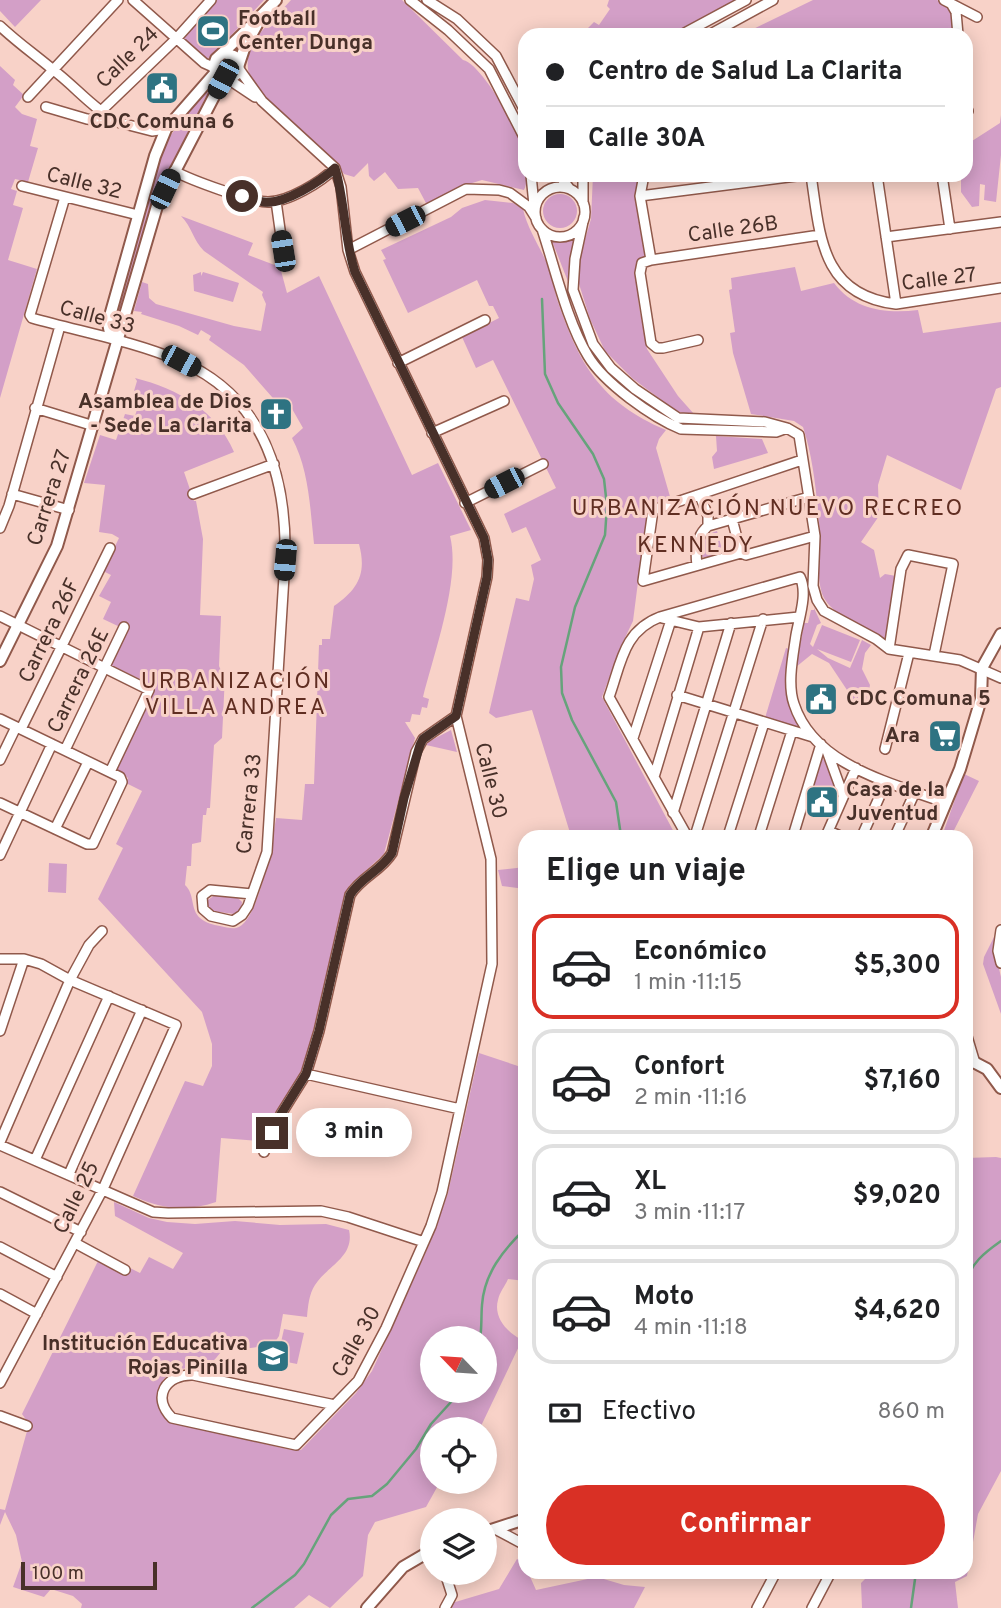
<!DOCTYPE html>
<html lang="es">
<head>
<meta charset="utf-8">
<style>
	:root { --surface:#fff; --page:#f6f6f6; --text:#202124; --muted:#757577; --line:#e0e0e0; --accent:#d93025 }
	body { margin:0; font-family:Overpass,sans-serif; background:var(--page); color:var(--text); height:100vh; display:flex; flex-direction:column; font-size:26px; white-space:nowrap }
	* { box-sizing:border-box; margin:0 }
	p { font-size:23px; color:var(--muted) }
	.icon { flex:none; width:38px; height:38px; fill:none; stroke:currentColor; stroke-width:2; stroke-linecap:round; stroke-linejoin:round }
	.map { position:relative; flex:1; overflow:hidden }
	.drawer { position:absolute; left:518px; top:830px; width:455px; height:749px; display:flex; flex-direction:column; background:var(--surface); border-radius:21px; box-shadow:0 4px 18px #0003 }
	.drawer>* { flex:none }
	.hud { position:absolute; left:518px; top:28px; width:455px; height:154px; border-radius:21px; box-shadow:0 4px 18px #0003; display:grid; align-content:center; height:154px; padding:0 28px; background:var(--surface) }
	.needle { width:46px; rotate:295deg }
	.tools { position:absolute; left:420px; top:1326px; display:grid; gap:14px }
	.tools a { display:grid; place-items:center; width:77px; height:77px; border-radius:50%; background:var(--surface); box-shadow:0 4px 18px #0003; font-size:35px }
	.scale { position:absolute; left:21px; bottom:18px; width:136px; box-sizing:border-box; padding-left:7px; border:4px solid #483029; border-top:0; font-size:19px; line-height:24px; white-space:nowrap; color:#483029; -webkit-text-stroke:5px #f8d2c8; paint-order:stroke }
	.end { position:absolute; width:32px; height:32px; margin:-16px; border:9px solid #483029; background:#fff; box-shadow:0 0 0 4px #fff }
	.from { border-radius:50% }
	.bubble { position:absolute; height:49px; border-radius:24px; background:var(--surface); box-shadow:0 4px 18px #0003; font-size:23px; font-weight:700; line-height:49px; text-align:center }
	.car { position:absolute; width:21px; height:42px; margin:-21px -10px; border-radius:9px; box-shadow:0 0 5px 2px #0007; background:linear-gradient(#222 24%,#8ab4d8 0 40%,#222 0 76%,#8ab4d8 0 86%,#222 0) }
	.hud b { display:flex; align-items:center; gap:24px; height:66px; font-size:26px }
	.hud b+b { border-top:2px solid var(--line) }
	.hud i { width:18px; height:18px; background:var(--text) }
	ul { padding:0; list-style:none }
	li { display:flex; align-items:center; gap:21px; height:105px; margin:0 14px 10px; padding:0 14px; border:4px solid var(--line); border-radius:21px }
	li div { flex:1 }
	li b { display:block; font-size:26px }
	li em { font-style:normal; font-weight:700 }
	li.on { border-color:var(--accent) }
	li>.icon { width:63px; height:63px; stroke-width:1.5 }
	h2 { padding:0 28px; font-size:32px; line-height:84px }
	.pay { display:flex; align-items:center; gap:18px; height:77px; padding:0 28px; font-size:26px }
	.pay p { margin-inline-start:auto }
	.button { display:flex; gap:14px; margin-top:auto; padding:14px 28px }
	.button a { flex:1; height:80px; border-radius:42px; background:var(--accent); color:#fff; font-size:28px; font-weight:700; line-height:80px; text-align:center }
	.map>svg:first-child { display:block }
	.green { fill:#d39fc7; fill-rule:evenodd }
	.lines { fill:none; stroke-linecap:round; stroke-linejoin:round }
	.stream { stroke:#66a37b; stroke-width:2.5 }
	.minor-casing { stroke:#90594b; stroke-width:12 }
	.tertiary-casing { stroke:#90594b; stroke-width:14 }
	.minor { stroke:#fff; stroke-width:9 }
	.tertiary { stroke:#fff; stroke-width:10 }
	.route { stroke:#483029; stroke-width:9 }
	.labels { text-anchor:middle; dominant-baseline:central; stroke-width:6; stroke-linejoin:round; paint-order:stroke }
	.poi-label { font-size:21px; font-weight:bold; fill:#483029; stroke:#f8d2c8; text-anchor:start }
	.street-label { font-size:21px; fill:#483029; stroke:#f8d2c8 }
	.neighbourhood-label { font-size:23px; letter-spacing:2px; fill:#602e22; stroke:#f8d2c8 }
</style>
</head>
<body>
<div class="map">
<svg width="1001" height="1608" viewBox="0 0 1001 1608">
	<rect width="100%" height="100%" fill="#f8d2c8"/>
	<!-- green -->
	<path class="green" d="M0 0H41L15 27 0 11Z
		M217 0H264L211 57 205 59 183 40Z
		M291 0H402L463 60C480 63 513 121 519 138 524 152 530 179 524 190L482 180 459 187 427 205 418 188 398 189 385 172 374 181 369 176 368 163 354 177 344 174 338 166 257 91C231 51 265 29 291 0Z
		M609 0H739L674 35H581L594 22 599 25 610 9 607 6Z
		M813 0H937L951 8 955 35H741Z
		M0 66 15 80 13 85 24 95 15 107 22 114 37 119 30 146 38 148 28 182 15 179 11 189 17 191 13 205 23 208 8 260 37 269 0 398Z
		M206 89 208 93 157 192 117 328H115L112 315 164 144Z
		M1001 115V155L996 202 984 200 985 185 980 184 979 206 972 207 961 192V175H966V142L972 141 1000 123Z
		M593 175H641L646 256 639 261 637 284 639 306 647 349 678 396 694 414H684L672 408 632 378 605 351 590 319 579 284V260L591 219Z
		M543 211a17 17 0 1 1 34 0a17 17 0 1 1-34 0Z
		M485 200 513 203 523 209C528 231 541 248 549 268 553 278 554 289 557 299 579 364 600 402 666 430L659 439 656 448 671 500 651 509 644 535 633 621 622 644 602 697 676 836H571L532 710 496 718 489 713 516 598 529 601 534 579 531 565 541 560 526 527 512 533 504 514 556 488 493 360 476 368 462 337 499 318 493 306H489L477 280 408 313 383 260 386 259 381 250 451 217 462 208Z
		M181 216 253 243 248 255 280 267 287 293 319 276 412 475 438 463 471 530 450 536C461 579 434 653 423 697L429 699 427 708 422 707 420 715 412 714 410 722H405L415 738 384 854 349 886 303 1072 258 1141 221 1138 216 1202C186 1212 162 1209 133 1196L185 1081 203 1086 212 1066V1044L202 1012 98 899 123 848 116 844 142 791 126 783 128 778 115 768 155 686 110 665 129 624 123 621 120 627 103 619 111 602 99 596 111 575 103 571 119 538 112 534 99 532 105 485 84 483 100 435 116 440 125 414 135 416 139 403 131 401 137 381 135 378C178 389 216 410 234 452L184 472 194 501H196L203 539 200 615 221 616 219 666 223 675H225L222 738 214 745 210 808H207L206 815H203L201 842 192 844 191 866H187L185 885C195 894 190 909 200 918 206 923 213 925 220 926 225 927 232 929 236 928 259 923 273 839 276 818L302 820 305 784H314L319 645H322V639H330L334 606C358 589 367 574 359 544H314C310 507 309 470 292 438L303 428 287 400 279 405 244 365 209 340 211 336 201 330 198 335 179 326 141 314 142 312 134 311 142 282 148 284 149 298 156 304 234 326 261 331 266 304 262 295 263 292 204 251C193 240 192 227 181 216Z
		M576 237 569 284 552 241 558 242Z
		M795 267 801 291 834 283C854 310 887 314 918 310L923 333 1001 322V387L996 389 961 490 887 455 878 485 879 516 861 542 874 550 880 578 885 574 896 576 890 629 886 641C880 634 874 634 867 631 853 624 832 612 824 598 815 580 821 553 820 533 817 499 814 460 803 427L794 421 751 414 733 353 730 333 735 332 729 290 732 289 731 278Z
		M201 272V276L203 272 239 283 233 302 194 291 193 275Z
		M716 436 762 439 768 453 714 469 712 457 717 451Z
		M717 531 723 553 705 558 701 556C696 542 705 535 717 531Z
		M814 608 821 623 817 625 810 644 813 647 822 625 860 640 851 662 817 649 828 658 850 668 862 640 871 645 865 653 862 669 870 685 866 706 855 702 829 663 812 654 796 667 804 623H808L811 610H814Z
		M786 648 789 649V701L800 725 799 729 765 718Z
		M451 730 457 752 426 745 428 742Z
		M822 759 827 761 839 793 838 796 813 788Z
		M964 774 979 781 951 836H942Z
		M49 863 67 864 66 893 48 892Z
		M525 867V889L502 886 498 870Z
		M216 894 237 897 242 902 241 909 234 914 212 911 208 906V900Z
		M994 937V947L1001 977V1014L983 964 984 957Z
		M525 1045V1281L508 1279C505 1286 499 1293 498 1300 493 1318 508 1333 522 1340L481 1426 473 1423 469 1430H432V1482H440L426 1507 375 1522 368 1535 363 1576 330 1608 309 1595 294 1608H81L82 1604 73 1596 51 1589 44 1597 13 1587 22 1562 16 1535 5 1512 0 1525V1509L5 1510 29 1424 22 1414 99 1259 125 1273 128 1267 140 1273 149 1257 173 1269 183 1253 115 1216 114 1202 149 1218 167 1222 195 1224 235 1221 280 1225 326 1224 349 1230C355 1257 327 1266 315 1285 309 1294 308 1306 307 1317L283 1314 279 1336 273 1345 236 1350 224 1349C220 1352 217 1358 213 1361 202 1369 187 1366 175 1371 153 1380 154 1408 169 1422L291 1450H301L356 1393 372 1371 429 1245 448 1193 479 1053 521 1067ZM432 1339H485V1391H432Z
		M996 1157 1001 1158V1471L978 1514 967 1576 955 1582 958 1608H862L861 1583 872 1572H966V1158Z
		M284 1329 304 1333 297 1364 277 1360Z
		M517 1559 525 1563V1572H528L536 1590 597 1577 624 1585 645 1587 634 1608H450L452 1603 499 1589Z"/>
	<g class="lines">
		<!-- stream -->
		<path class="stream" d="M542 299 545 374 558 403 593 454 604 479 607 506 605 535 575 607 561 667 562 693 572 720 616 802 621 836
			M966 1283C971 1263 984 1253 1001 1241
			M480 1339C482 1327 481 1317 482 1305 484 1274 503 1250 525 1229
			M252 1608 295 1575 304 1564 331 1515 348 1499 372 1496 387 1484 416 1449 431 1424 461 1391
			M911 1608 916 1572"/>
		<!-- minor casing -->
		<g class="minor-casing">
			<path id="minor" d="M133 0 204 63 213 67
				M410 0 448 30 489 69 525 139
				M427 0 457 19 496 56 525 111
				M944 0 977 17
				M952 5 956 12 958 35
				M0 26C17 42 34 54 52 69 75 86 92 108 117 122
				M681 35 746 0
				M709 35 773 0
				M239 69 262 101 335 168 341 187 348 250 355 272 484 538 488 560 487 577 456 716 491 859 492 964 460 1109 442 1192 431 1226 386 1328 358 1381 296 1445 172 1418C151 1397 166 1374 193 1375L335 1405
				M228 79 255 97
				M28 97 118 0
				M46 107 87 119 117 122 152 131 166 129
				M966 107 968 111
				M100 112 176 39 211 0
				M174 171C191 180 250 202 268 202 288 202 321 182 335 168
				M531 175 534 205
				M559 175 569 188
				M644 175 640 196 651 260
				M811 175C820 236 821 295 896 304L1001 288
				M877 175 896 304
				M942 175 950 229
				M22 186 138 215
				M535 212a25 25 0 1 1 50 0a25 25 0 1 1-50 0Z
				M640 196 804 175
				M65 197 30 315 32 318C81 332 133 341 180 361 264 397 287 477 285 560L267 852 248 906 242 915 233 921 211 916 203 909 202 896 210 890 252 894
				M276 201 283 251
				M583 203V175
				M584 217 575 259 573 290 593 344 611 368 635 389 678 418 765 422 787 428 799 435 815 536 813 586 817 600 824 611 876 639 889 649 960 660 1001 678
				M542 229C555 268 567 322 588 356 604 383 652 417 681 429L776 432 787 428
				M886 237 1001 222
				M348 250 466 189 499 190 510 193 529 207 536 218
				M698 340 663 348H657L651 343 640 273 642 263 651 260 820 235
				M398 363 485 320
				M35 408 94 426
				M432 433 504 401
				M802 460 653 510 643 581 741 553 746 555 815 536
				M12 494 69 510
				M193 494 274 464
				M465 503 543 464
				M732 519 741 553
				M708 526 809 497
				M0 528 9 506 60 326
				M697 565C695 551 696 536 708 526V516L700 496
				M0 616 149 690 110 772
				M662 618 699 627 799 617
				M889 649 901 569 908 555 953 564 934 655
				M677 695 813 737
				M0 719 120 777 122 782 93 844H87L0 803
				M21 729 110 548
				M633 738 671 620
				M885 749 909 653
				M65 750 124 627
				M827 751 843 795
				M0 760 16 727
				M654 777 699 627
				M673 813 731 623
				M55 829 88 762
				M829 831 840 836
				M687 836 609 697C621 664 623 631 660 617L800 577C808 593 799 618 796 635 793 656 787 684 794 704 814 766 892 783 946 803
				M695 836 763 619
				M728 836 764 723
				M759 836 792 731
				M793 836 821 744
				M826 836 856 768
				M862 836 886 782
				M895 836 915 792
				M0 855 52 744
				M1001 930 998 951 1001 963
				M0 959H24L41 964 70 980 176 1025 103 1189 0 1383
				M0 1031 24 959
				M966 1033 975 1063
				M306 1074 460 1109
				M0 1142 70 980 89 945 102 931
				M0 1145 153 1212 168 1213 321 1211 348 1217 424 1242
				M264 1152 281 1114 306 1074 319 1031 350 895C361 877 381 871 392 853L416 752 423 739 456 716
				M35 1160 109 996
				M69 1174 142 1010
				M0 1192 81 1232
				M75 1243 125 1270
				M0 1247 57 1277
				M0 1294 37 1314
				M0 1416 27 1426
				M495 1529 525 1545
				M445 1608 452 1595 445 1573
				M757 1608 776 1572
				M812 1608 831 1572"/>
		</g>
		<!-- tertiary casing -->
		<g class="tertiary-casing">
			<path id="tertiary" d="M224 53 234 56 239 64 237 74C224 85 209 74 216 59 236 41 257 20 276 0
				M239 64 245 46 259 21
				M119 341 110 333 108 323 155 156 166 129 215 73
				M0 661 57 546 157 206 223 79
				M932 836 960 769 981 699 982 668 1001 634
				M966 1058 987 1069 1001 1088
				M485 1532 525 1519
				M367 1608 403 1567 432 1550"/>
		</g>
		<!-- minor -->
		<use href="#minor" class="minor"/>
		<!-- tertiary -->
		<use href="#tertiary" class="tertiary"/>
	</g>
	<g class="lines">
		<!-- route -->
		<path class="route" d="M242 196C249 198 257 201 264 202 284 205 321 181 335 168 345 202 344 238 355 272L484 538 488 560 487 577 456 716 423 739 420 745 404 798 392 853C381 871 361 877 350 895L319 1031 306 1074 281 1114 272 1133"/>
	</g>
	<!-- icons -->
	<defs>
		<g id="stadium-square" transform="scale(1.75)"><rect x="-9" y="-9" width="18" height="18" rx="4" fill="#2e7382" stroke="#f8d2c8"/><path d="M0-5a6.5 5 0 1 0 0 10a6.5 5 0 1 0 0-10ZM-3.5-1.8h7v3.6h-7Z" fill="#fff"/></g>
		<g id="civic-square" transform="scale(1.75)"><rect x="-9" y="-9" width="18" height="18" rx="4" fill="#2e7382" stroke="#f8d2c8"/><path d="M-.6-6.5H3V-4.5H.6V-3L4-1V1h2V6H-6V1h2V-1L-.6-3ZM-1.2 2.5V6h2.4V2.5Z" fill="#fff"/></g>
		<g id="church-square" transform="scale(1.75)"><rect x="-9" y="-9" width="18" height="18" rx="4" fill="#2e7382" stroke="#f8d2c8"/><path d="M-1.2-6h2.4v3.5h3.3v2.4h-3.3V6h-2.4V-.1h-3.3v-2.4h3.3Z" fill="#fff"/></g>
		<g id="supermarket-square" transform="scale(1.75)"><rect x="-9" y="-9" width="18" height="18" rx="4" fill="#2e7382" stroke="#f8d2c8"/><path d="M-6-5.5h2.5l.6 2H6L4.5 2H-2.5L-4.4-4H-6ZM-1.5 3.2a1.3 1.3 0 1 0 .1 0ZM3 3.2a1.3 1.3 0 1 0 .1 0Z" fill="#fff"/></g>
		<g id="school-square" transform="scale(1.75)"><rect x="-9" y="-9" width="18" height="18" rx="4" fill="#2e7382" stroke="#f8d2c8"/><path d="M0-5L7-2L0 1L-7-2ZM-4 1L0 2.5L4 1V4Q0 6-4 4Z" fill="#fff"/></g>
	</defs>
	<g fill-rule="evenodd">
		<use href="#stadium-square" x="213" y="31"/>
		<use href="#civic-square" x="162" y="88"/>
		<use href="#church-square" x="276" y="414"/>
		<use href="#civic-square" x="821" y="699"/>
		<use href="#supermarket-square" x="945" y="736"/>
		<use href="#civic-square" x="822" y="802"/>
		<use href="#school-square" x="273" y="1356"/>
	</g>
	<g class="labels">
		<!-- poi labels -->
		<g class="poi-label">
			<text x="238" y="19">Football<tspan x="238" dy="24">Center Dunga</tspan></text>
			<text x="162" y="122" text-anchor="middle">CDC Comuna 6</text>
			<text x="252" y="402" text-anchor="end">Asamblea de Dios<tspan x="252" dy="24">- Sede La Clarita</tspan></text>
			<text x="846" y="699">CDC Comuna 5</text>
			<text x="920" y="736" text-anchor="end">Ara</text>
			<text x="846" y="790">Casa de la<tspan x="846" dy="24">Juventud</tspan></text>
			<text x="248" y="1344" text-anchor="end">Institución Educativa<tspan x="248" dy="24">Rojas Pinilla</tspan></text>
		</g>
		<!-- street labels -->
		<g class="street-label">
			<text transform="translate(128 58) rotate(-44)">Calle 24</text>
			<text transform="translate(84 184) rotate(14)">Calle 32</text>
			<text transform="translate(733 230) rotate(-8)">Calle 26B</text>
			<text transform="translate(939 280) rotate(-7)">Calle 27</text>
			<text transform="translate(97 318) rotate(15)">Calle 33</text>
			<text transform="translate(50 498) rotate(-72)">Carrera 27</text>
			<text transform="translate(50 631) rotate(-64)">Carrera 26F</text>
			<text transform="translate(79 681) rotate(-64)">Carrera 26E</text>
			<text transform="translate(490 781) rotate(76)">Calle 30</text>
			<text transform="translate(250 804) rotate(-84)">Carrera 33</text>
			<text transform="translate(77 1198) rotate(-64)">Calle 25</text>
			<text transform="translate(357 1342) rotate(-61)">Calle 30</text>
		</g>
		<!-- neighbourhood labels -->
		<g class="neighbourhood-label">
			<text x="768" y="509">URBANIZACIÓN NUEVO RECREO</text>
			<text x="696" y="546">KENNEDY</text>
			<text x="236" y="682">URBANIZACIÓN<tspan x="236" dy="26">VILLA ANDREA</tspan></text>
		</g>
	</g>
</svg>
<div class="tools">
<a><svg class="needle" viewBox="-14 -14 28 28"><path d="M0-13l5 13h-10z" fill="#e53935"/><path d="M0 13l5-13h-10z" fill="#757577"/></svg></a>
<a><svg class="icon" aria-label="locate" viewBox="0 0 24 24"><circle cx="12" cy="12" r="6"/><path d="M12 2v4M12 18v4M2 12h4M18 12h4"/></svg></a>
<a><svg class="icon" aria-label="layers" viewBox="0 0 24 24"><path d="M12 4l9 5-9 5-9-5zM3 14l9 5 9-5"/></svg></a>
</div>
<div class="scale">100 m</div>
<i class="end from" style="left:242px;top:196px"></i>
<i class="end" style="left:272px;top:1133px"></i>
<div class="bubble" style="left:296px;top:1108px;width:116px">3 min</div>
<i class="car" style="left:223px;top:79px;rotate:208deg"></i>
<i class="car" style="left:165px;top:189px;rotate:25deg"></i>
<i class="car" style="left:405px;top:221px;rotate:243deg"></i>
<i class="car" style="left:283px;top:251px;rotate:351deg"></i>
<i class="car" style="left:181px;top:361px;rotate:118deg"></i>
<i class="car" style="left:504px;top:483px;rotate:243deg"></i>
<i class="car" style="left:285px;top:560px;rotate:185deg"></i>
<div class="hud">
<b><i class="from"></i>Centro de Salud La Clarita</b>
<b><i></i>Calle 30A</b>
</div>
<section class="drawer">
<h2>Elige un viaje</h2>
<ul>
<li class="on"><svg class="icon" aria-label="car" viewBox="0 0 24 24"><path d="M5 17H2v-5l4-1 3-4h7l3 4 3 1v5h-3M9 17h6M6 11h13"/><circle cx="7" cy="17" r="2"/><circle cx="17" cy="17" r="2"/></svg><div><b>Económico</b><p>1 min · 11:15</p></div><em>$5,300</em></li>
<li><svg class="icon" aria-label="car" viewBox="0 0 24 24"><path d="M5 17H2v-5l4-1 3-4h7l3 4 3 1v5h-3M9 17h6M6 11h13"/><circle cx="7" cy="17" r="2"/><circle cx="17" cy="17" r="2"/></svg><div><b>Confort</b><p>2 min · 11:16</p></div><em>$7,160</em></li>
<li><svg class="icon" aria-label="car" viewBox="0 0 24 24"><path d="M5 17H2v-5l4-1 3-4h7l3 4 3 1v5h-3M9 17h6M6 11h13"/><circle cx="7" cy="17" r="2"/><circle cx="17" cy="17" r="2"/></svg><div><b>XL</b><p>3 min · 11:17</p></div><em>$9,020</em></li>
<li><svg class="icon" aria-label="car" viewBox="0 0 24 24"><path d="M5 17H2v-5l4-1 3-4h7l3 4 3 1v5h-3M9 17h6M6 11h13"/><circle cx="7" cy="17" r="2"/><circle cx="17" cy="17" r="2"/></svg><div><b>Moto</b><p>4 min · 11:18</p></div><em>$4,620</em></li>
</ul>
<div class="pay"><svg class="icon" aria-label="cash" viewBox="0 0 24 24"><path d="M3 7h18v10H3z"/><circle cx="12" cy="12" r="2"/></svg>Efectivo<p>860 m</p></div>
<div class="button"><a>Confirmar</a></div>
</section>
</div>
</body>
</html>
